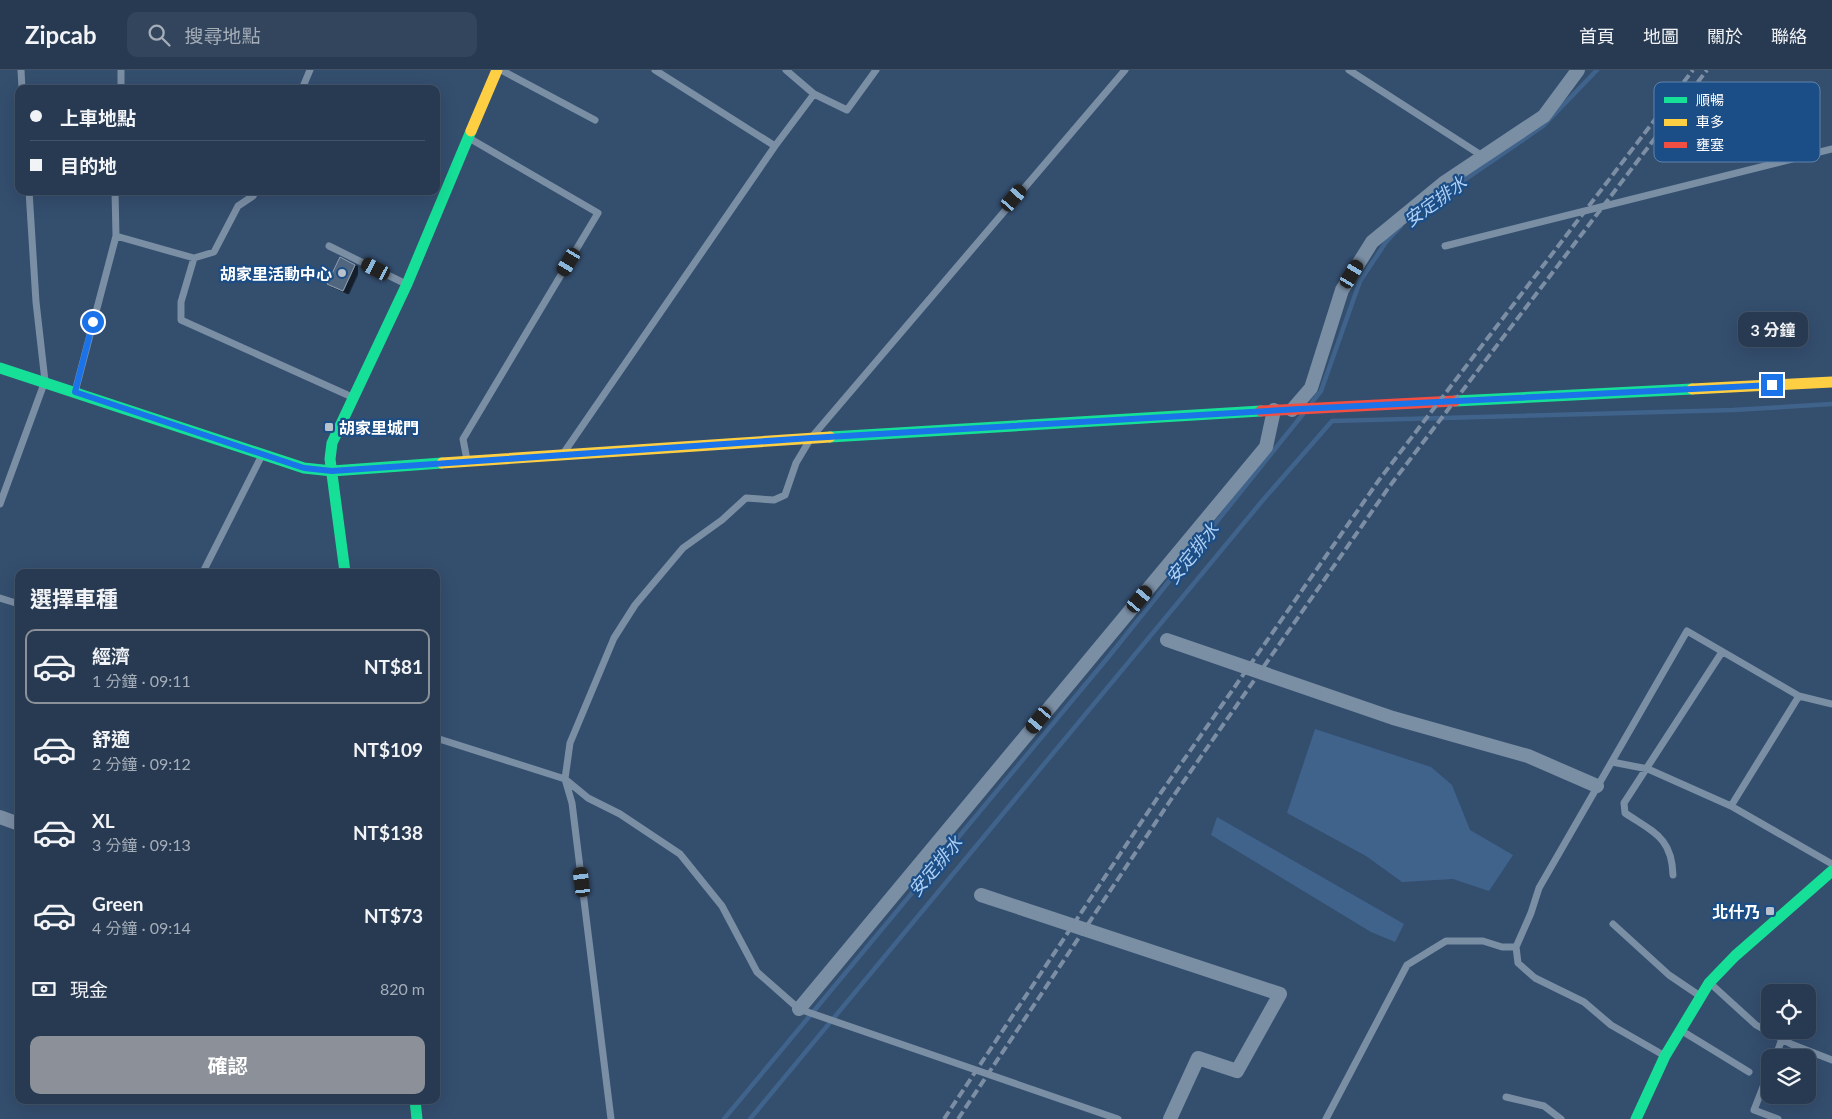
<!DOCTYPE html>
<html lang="zh-TW">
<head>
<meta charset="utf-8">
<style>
	:root { --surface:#273a52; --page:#33455c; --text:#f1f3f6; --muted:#a4adb8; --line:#435469; --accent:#8c9099 }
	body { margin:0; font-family:Lato,"Noto Sans TC",sans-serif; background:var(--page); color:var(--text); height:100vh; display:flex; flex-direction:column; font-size:19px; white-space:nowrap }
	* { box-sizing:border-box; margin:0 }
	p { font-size:16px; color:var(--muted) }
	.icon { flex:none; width:28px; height:28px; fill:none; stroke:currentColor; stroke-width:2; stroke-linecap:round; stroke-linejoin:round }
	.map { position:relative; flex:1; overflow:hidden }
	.side { position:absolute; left:15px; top:499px; width:425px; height:535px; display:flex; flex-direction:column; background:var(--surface); border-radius:10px; box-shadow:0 5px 20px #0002,0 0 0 1px var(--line) }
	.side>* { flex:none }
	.top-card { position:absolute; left:15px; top:15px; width:425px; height:110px; border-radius:10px; box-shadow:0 5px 20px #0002,0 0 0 1px var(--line); display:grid; align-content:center; height:110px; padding:0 15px; background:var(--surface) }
	.fabs { position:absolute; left:1761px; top:914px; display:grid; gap:10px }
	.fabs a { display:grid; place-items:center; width:55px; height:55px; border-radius:10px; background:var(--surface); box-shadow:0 5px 20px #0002,0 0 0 1px var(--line); font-size:25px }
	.end { position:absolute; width:22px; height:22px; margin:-11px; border:6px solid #1a73e8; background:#fff; box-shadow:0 0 0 2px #fff }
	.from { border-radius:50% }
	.bubble { position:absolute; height:35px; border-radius:10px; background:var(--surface); box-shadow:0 5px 20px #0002,0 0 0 1px var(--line); font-size:16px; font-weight:700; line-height:35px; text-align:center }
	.car { position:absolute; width:15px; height:30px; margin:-15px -8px; border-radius:6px; box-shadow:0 0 4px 1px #0007; background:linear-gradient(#222 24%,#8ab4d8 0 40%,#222 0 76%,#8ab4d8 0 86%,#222 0) }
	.top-card b { display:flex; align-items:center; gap:18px; height:48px; font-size:19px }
	.top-card b+b { border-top:1px solid var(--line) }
	.top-card i { width:12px; height:12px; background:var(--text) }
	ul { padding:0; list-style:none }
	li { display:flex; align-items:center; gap:15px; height:75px; margin:0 10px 8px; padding:0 5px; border:2px solid transparent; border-radius:10px }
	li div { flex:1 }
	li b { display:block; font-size:19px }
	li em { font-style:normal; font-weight:700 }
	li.on { border-color:var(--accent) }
	li>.icon { width:45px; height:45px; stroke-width:1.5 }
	h2 { padding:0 15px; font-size:22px; line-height:60px }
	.pay { display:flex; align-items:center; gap:12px; height:55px; padding:0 15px; font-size:19px }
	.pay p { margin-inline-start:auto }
	.cta { display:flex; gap:10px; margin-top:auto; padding:10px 15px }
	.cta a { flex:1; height:58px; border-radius:10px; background:var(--accent); color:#fff; font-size:20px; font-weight:700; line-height:58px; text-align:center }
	header { display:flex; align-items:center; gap:30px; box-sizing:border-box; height:70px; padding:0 25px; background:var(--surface); border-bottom:1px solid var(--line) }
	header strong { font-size:24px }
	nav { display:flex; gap:28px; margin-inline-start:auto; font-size:18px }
	.search { width:350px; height:45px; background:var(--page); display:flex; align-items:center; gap:12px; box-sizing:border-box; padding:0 18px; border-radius:10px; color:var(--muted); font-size:19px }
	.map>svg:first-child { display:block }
	.water { fill:#40638c }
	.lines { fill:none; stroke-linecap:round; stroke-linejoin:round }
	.stream { stroke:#40638c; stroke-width:4.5 }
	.building { fill:#50667e; stroke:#8e9eb1; filter:url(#shadow) }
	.lane { stroke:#7a8ea4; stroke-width:7 }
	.street { stroke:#7a8ea4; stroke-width:14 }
	.fast { stroke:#16e098; stroke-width:11 }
	.slow { stroke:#ffcf43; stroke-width:11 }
	.jam { stroke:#f24e42; stroke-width:11 }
	.rail { stroke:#7b8ea3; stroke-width:4; stroke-dasharray:9 4; stroke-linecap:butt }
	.route { stroke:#1a73e8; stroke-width:6 }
	.poi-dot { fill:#b8c1cc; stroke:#1b4d86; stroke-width:2 }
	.labels { text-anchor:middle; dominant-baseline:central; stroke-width:4.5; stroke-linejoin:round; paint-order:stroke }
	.poi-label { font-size:16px; font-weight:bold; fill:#fff; stroke:#1b4d86; text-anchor:end }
	.water-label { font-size:18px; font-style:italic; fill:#aecff3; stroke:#1b4d86 }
	.key { fill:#1b4d86; stroke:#5f82aa; stroke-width:1 }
	.key-label { font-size:14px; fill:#fff }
</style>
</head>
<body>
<header>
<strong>Zipcab</strong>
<div class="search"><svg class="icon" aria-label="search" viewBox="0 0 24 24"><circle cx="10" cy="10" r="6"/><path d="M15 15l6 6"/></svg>搜尋地點</div>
<nav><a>首頁</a><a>地圖</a><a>關於</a><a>聯絡</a></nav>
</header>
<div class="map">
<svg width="1832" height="1049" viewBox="0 0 1832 1049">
	<defs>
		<filter id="shadow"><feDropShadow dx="5.5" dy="3" stdDeviation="0" flood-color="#0009"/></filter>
	</defs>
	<rect width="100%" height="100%" fill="#344e6e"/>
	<!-- water -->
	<path class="water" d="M1315 659 1431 697 1452 715 1470 760 1513 785 1489 821 1453 809 1402 812 1366 786 1287 743Z
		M1217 747 1404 854 1395 872 1371 862 1211 765Z"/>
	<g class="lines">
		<!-- stream -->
		<path class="stream" d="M1425 137 1543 56 1597 0
			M1312 332 1321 321 1360 211 1386 172 1401 156
			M724 1049 1110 585 1303 344
			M750 1049 1263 430 1332 351 1733 340 1832 334"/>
	</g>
	<!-- building -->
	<path class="building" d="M340 187 355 195 343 221 327 214Z"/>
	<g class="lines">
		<!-- lane -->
		<path class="lane" d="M21 0 22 19
			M121 0V19
			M501 0 595 50
			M655 0 775 76
			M786 0 814 24
			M1349 0 1484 87
			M302 19 310 0
			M116 166 194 188 214 182 238 136 253 126 256 121
			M329 176 406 214
			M1445 176 1832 79
			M194 188 181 232V250L352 327
			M75 322 116 166 115 121
			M565 381 775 76 814 24 847 40 876 0
			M467 390 463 369 598 143 469 68
			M0 434 45 311 36 232 29 121
			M203 502 262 385
			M0 528 19 534
			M436 668 565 709 572 733 611 1049
			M1612 692 1648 699 1731 736 1832 794
			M1731 736 1799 626
			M1673 805C1672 767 1653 762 1625 743L1624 733 1722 582
			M1613 854 1669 905 1700 926
			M1711 914 1756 955 1791 974 1832 990
			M1682 961 1749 1002
			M1665 986 1611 955 1584 932 1535 908 1518 893 1516 877 1531 843 1539 818 1687 561 1799 626 1832 634
			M1775 988 1782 969
			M1770 999 1754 1040 1778 1049
			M1506 1027 1544 1036 1561 1049
			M1118 1049 799 939 757 902 722 836 680 784 620 744 588 728 565 709 570 673 614 568 635 535 683 478 722 450 746 428 774 430 785 425 796 393 811 368 1125 0
			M1326 1049 1407 895 1446 871H1483L1502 877H1516"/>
		<!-- street -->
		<path class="street" d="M1292 340 1311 318 1342 220 1372 172 1445 112 1544 46 1578 0
			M1167 570 1393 648 1528 686 1597 716
			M0 747 19 754
			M981 825 1280 924 1237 1001 1198 988 1170 1049
			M799 939 1266 377 1274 340"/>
		<!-- fast -->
		<path class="fast" d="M0 298 304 398 332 401 442 393
			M1455 331 1692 319
			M830 367 1261 341
			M345 502 330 389 332 373 407 214 471 61
			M415 1030 417 1049
			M1636 1049 1665 986 1709 913 1735 886 1832 801"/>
		<!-- slow -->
		<path class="slow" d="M471 61 497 0
			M1692 319 1832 312
			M442 393 830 367"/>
		<!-- jam -->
		<path class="jam" d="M1261 341 1455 331"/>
		<!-- rail -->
		<path class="rail" d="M944 1049 1160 724 1379 410 1693 0
			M958 1049 1170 731 1389 417 1707 0"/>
	</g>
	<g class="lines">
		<!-- route -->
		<path class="route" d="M93 252 75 322 304 398 332 401 811 368 1300 339 1772 315"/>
	</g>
	<!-- markers -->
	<g class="poi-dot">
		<circle cx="342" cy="203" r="5"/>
		<rect x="324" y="352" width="10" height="10" rx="2.5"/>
		<rect x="1765" y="836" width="10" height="10" rx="2.5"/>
	</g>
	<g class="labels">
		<!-- poi labels -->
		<g class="poi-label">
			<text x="332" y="203">胡家里活動中心</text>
			<text x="339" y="357" text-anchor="start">胡家里城門</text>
			<text x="1760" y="841">北什乃</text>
		</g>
		<!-- water labels -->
		<g class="water-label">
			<text transform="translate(1435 131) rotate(-36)">安定排水</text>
			<text transform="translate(1192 483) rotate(-51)">安定排水</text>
			<text transform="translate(935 796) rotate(-50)">安定排水</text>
		</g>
	</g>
	<!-- legend -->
	<rect x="1654" y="12" width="166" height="80" rx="8" class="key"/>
	<rect x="1664" y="27" width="23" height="6" fill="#16e098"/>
	<rect x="1664" y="49" width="23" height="7" fill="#ffcf43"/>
	<rect x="1664" y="72" width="23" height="6" fill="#f24e42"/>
	<g class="key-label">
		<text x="1696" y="35">順暢</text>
		<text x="1696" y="57">車多</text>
		<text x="1696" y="80">壅塞</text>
	</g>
</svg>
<div class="fabs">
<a><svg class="icon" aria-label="locate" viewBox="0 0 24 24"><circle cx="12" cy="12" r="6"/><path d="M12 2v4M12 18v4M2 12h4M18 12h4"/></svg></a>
<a><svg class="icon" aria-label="layers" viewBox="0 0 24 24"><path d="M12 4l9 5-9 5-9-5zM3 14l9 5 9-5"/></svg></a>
</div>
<i class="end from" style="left:93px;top:252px"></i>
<i class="end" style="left:1772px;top:315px"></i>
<div class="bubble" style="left:1738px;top:242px;width:70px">3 分鐘</div>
<i class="car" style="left:1014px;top:128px;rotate:41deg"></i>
<i class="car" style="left:569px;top:192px;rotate:211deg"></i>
<i class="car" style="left:376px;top:199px;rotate:297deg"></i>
<i class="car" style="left:1352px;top:204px;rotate:31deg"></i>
<i class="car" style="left:1140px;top:529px;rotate:40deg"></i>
<i class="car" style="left:1039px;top:650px;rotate:220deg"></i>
<i class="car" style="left:582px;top:812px;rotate:353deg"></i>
<div class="top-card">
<b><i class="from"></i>上車地點</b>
<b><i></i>目的地</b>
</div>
<section class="side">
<h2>選擇車種</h2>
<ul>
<li class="on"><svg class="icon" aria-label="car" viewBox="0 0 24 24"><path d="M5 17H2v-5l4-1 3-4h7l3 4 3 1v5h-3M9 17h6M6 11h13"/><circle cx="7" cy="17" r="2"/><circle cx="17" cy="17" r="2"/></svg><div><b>經濟</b><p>1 分鐘 · 09:11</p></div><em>NT$81</em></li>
<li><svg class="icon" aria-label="car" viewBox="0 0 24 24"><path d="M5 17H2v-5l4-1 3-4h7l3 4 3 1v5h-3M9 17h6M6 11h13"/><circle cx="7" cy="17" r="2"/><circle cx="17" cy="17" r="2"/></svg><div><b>舒適</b><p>2 分鐘 · 09:12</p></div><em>NT$109</em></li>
<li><svg class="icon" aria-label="car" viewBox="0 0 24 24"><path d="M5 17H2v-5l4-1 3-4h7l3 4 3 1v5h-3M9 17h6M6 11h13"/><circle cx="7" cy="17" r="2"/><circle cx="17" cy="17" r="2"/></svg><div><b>XL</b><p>3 分鐘 · 09:13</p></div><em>NT$138</em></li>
<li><svg class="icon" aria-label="car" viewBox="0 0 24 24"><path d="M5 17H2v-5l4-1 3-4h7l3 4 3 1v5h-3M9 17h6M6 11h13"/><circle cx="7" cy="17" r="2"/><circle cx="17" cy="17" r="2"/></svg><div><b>Green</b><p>4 分鐘 · 09:14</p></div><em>NT$73</em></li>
</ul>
<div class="pay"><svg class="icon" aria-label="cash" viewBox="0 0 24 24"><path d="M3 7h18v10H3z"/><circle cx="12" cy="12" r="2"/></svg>現金<p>820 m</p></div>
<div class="cta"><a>確認</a></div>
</section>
</div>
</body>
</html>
